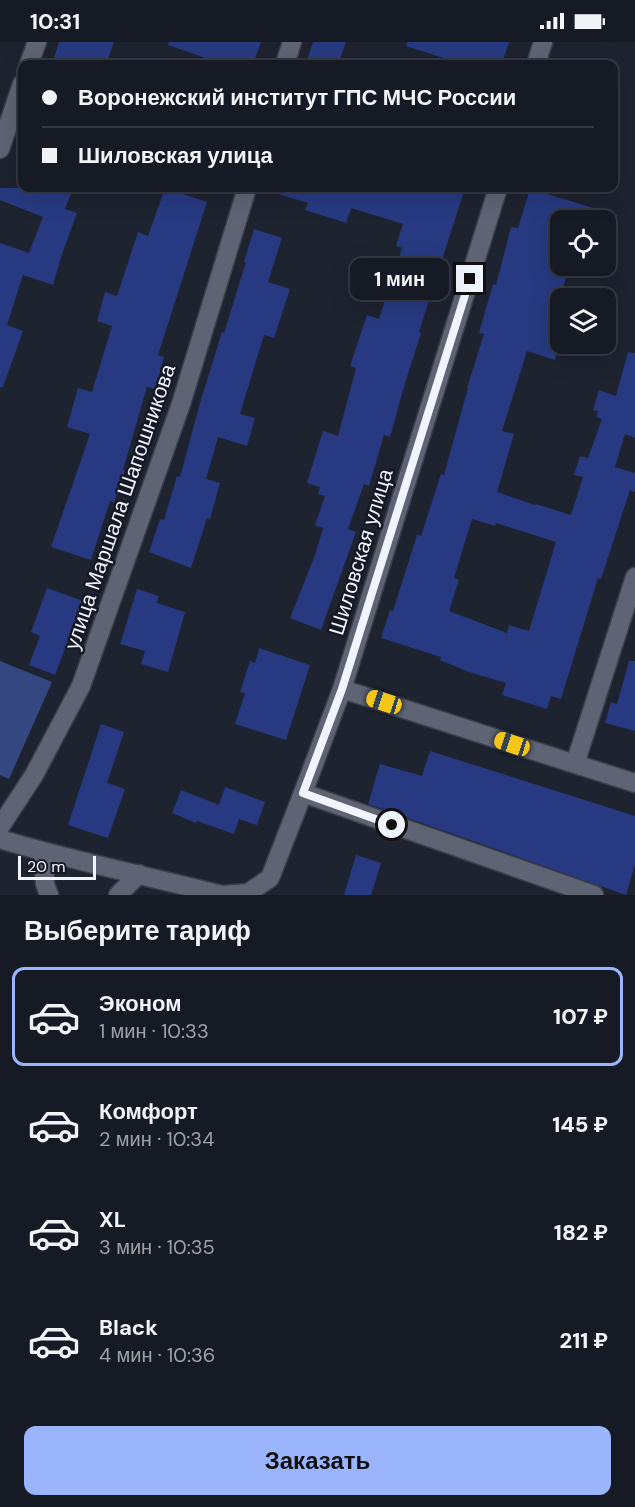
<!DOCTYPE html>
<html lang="ru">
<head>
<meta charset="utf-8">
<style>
	:root { --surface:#161a24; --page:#1f232c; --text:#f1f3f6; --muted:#9ea1a6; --line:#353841; --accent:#9bb5fd }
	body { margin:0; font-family:"DM Sans",sans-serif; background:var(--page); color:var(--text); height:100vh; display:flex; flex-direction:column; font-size:22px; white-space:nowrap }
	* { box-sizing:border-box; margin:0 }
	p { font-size:20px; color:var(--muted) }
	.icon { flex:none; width:33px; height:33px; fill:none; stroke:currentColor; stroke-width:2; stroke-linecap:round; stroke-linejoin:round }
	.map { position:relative; height:853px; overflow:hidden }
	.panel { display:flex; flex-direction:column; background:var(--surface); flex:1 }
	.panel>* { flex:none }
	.banner { position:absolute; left:18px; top:18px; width:600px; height:132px; border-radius:12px; box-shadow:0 6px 24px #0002,0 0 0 2px var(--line); display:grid; align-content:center; height:132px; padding:0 24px; background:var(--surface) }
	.fabs { position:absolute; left:550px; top:168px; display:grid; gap:12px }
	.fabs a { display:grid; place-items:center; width:66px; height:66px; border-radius:12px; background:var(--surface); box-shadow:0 6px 24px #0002,0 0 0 2px var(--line); font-size:30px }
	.scale { position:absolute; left:18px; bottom:15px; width:78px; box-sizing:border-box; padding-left:6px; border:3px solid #f0f4fd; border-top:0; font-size:16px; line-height:21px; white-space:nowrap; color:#f0f4fd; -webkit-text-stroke:4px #151926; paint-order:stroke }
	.end { position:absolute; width:27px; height:27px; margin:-14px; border:8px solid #f0f4fd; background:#111; box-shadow:0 0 0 3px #111 }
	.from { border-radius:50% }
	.bubble { position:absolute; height:42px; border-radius:12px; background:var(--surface); box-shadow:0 6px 24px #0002,0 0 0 2px var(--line); font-size:20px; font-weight:800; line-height:42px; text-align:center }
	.car { position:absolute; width:18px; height:36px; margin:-18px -9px; border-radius:8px; box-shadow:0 0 4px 2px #0007; background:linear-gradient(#f5c518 24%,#345 0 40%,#f5c518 0 76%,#345 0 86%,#f5c518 0) }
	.banner b { display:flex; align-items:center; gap:21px; height:57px; font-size:22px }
	.banner b+b { border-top:2px solid var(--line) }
	.banner i { width:15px; height:15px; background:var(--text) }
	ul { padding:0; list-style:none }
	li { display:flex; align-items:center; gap:18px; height:99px; margin:0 12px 9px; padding:0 12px; border:3px solid transparent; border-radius:12px }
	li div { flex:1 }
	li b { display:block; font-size:22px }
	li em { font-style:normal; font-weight:800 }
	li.active { border-color:var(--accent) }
	li>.icon { width:54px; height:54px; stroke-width:1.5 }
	h2 { padding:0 24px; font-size:27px; line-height:72px }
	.cta { display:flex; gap:12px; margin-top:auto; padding:12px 24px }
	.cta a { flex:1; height:69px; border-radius:12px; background:var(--accent); color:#111; font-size:24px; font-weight:800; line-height:69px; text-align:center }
	.status { display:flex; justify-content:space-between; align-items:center; height:42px; padding:0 30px; background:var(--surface); direction:ltr }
	.status svg { height:16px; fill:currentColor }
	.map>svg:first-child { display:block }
	.green { fill:#354781 }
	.building { fill:#273a81; fill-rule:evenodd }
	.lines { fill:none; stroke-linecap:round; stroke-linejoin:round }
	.minor-casing { stroke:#3b3f4a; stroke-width:21 }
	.minor { stroke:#5e6474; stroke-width:18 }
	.route { stroke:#f0f4fd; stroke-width:8 }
	.labels { text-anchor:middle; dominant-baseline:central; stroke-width:5; stroke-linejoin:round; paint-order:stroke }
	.street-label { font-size:21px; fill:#f0f4fd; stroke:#151926 }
</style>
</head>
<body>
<div class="status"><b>10:31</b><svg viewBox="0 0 49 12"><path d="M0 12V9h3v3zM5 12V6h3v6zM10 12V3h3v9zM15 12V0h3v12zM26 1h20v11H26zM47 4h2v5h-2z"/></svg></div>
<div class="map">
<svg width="635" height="853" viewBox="0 0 635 853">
	<rect width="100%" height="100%" fill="#1e2330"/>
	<!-- green -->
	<path class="green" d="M0 619 52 640 9 737 0 733Z"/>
	<!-- building -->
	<path class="building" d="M59 0H114L106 22H52Z
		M169 0H261L253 22H223L168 3Z
		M313 0H346L338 22H306Z
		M407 0H509L502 22H462L406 4Z
		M0 146H73L65 167 77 171 62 212 53 243 23 233 7 283 23 289 3 345H0V201L29 211 43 175 0 158Z
		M165 146 207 160 158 313 164 315 155 347 147 345 123 428H125L114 460 110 459 91 518 51 505 90 392 67 385 78 346 92 350 112 284 97 279 105 250 117 254 138 190 148 194Z
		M273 146H465L419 290 421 291 406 338 390 395 384 393 369 444 364 442 348 487 356 490 321 588 290 576 315 513 323 486 315 483 325 454 318 452 320 445 307 441 323 389 338 394 356 326 350 324 367 273 379 277 402 206 396 204 403 182 351 166 346 181 305 168 308 161 272 150Z
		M530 147 617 173V178H561V224H569L556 272 561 273V296L555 318 527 309 502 389 514 392 497 450 535 463 536 462 571 473 583 435 574 433 580 414 588 416 602 377 596 375 598 369 593 368 599 348 616 354 628 310 635 311V396L625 392 615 425 635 431V450L630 448 601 537 598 536 561 657 551 654 547 667 502 653 506 641 469 630 440 618 441 615 381 596 390 568 393 569 417 493 421 494 441 432 444 433 468 346H467L484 292 479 291 493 242 496 243 511 185 518 186ZM472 477 495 484 496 481 556 500 529 589 509 583 507 591 449 569 459 538 454 536Z
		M254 187 282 196 268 240 290 247 274 296 264 293 240 372 255 376 247 404 218 395 206 437 220 441 210 477 207 476 191 526 149 510 160 477 164 478 177 434 180 435 200 361 222 290 224 291 246 220H244Z
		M47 546 83 559 55 633 29 623 40 594 31 590Z
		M137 547 159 554 157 561 185 570 168 630 141 622 145 609 120 602Z
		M259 606 310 623 286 698 235 682 245 651 240 650 250 619 255 621Z
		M629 619H635V689L605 681 611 660 617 662Z
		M101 682 124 690 107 741 125 747 108 796 68 783Z
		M430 709 635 774V823L626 853 368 762 380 722 422 734Z
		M225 745 265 760 257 783 239 777 234 792 197 779 196 781 172 771 181 748 219 763Z
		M356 813 381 821 371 853H344Z"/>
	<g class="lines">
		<!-- minor casing -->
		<g class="minor-casing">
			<path id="minor" d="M29 22 37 0
				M285 22 292 0
				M536 22 543 0
				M0 107 22 42
				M342 647 575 722 635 535
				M575 722 635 741
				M303 751 594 853
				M0 785 34 733 81 644 181 362 247 146
				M0 797C73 819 148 834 222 853
				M43 810 45 842 49 853
				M118 853 139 832
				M224 853 248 851 270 836 303 751 342 647 498 146"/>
		</g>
		<!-- minor -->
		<use href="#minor" class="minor"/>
	</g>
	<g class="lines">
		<!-- route -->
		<path class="route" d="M392 783 303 751 342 647 470 237"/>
	</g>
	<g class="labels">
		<!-- street labels -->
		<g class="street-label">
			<text transform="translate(120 465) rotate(-71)">улица Маршала Шапошникова</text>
			<text transform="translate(361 510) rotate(-73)">Шиловская улица</text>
		</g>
	</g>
</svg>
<div class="fabs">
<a><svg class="icon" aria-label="locate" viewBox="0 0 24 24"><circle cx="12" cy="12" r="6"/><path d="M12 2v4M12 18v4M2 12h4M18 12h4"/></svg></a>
<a><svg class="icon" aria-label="layers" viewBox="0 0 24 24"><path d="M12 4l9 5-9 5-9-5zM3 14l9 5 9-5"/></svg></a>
</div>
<div class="scale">20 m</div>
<i class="end from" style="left:392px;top:783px"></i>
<i class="end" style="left:470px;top:237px"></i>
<div class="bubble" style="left:350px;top:216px;width:99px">1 мин</div>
<i class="car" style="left:384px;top:660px;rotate:288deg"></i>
<i class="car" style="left:512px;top:702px;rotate:288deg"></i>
<div class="banner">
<b><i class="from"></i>Воронежский институт ГПС МЧС России</b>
<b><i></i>Шиловская улица</b>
</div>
</div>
<section class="panel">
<h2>Выберите тариф</h2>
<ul>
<li class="active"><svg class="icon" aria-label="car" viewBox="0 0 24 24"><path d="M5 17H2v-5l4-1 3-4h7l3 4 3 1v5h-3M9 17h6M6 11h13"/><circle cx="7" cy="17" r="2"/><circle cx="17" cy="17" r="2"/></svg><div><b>Эконом</b><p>1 мин · 10:33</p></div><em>107 ₽</em></li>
<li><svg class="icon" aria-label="car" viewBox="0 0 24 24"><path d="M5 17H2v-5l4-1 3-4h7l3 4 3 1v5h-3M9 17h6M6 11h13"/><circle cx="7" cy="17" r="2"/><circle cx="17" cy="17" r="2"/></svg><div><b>Комфорт</b><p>2 мин · 10:34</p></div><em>145 ₽</em></li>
<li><svg class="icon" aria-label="car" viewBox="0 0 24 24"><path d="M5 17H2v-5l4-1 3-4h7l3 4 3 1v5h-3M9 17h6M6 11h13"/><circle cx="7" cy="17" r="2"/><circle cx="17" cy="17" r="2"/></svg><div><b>XL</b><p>3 мин · 10:35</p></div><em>182 ₽</em></li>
<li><svg class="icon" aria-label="car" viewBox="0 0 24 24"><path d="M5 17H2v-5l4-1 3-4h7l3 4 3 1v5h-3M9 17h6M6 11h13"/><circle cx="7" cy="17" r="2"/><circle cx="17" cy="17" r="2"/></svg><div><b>Black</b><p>4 мин · 10:36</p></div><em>211 ₽</em></li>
</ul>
<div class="cta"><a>Заказать</a></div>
</section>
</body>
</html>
